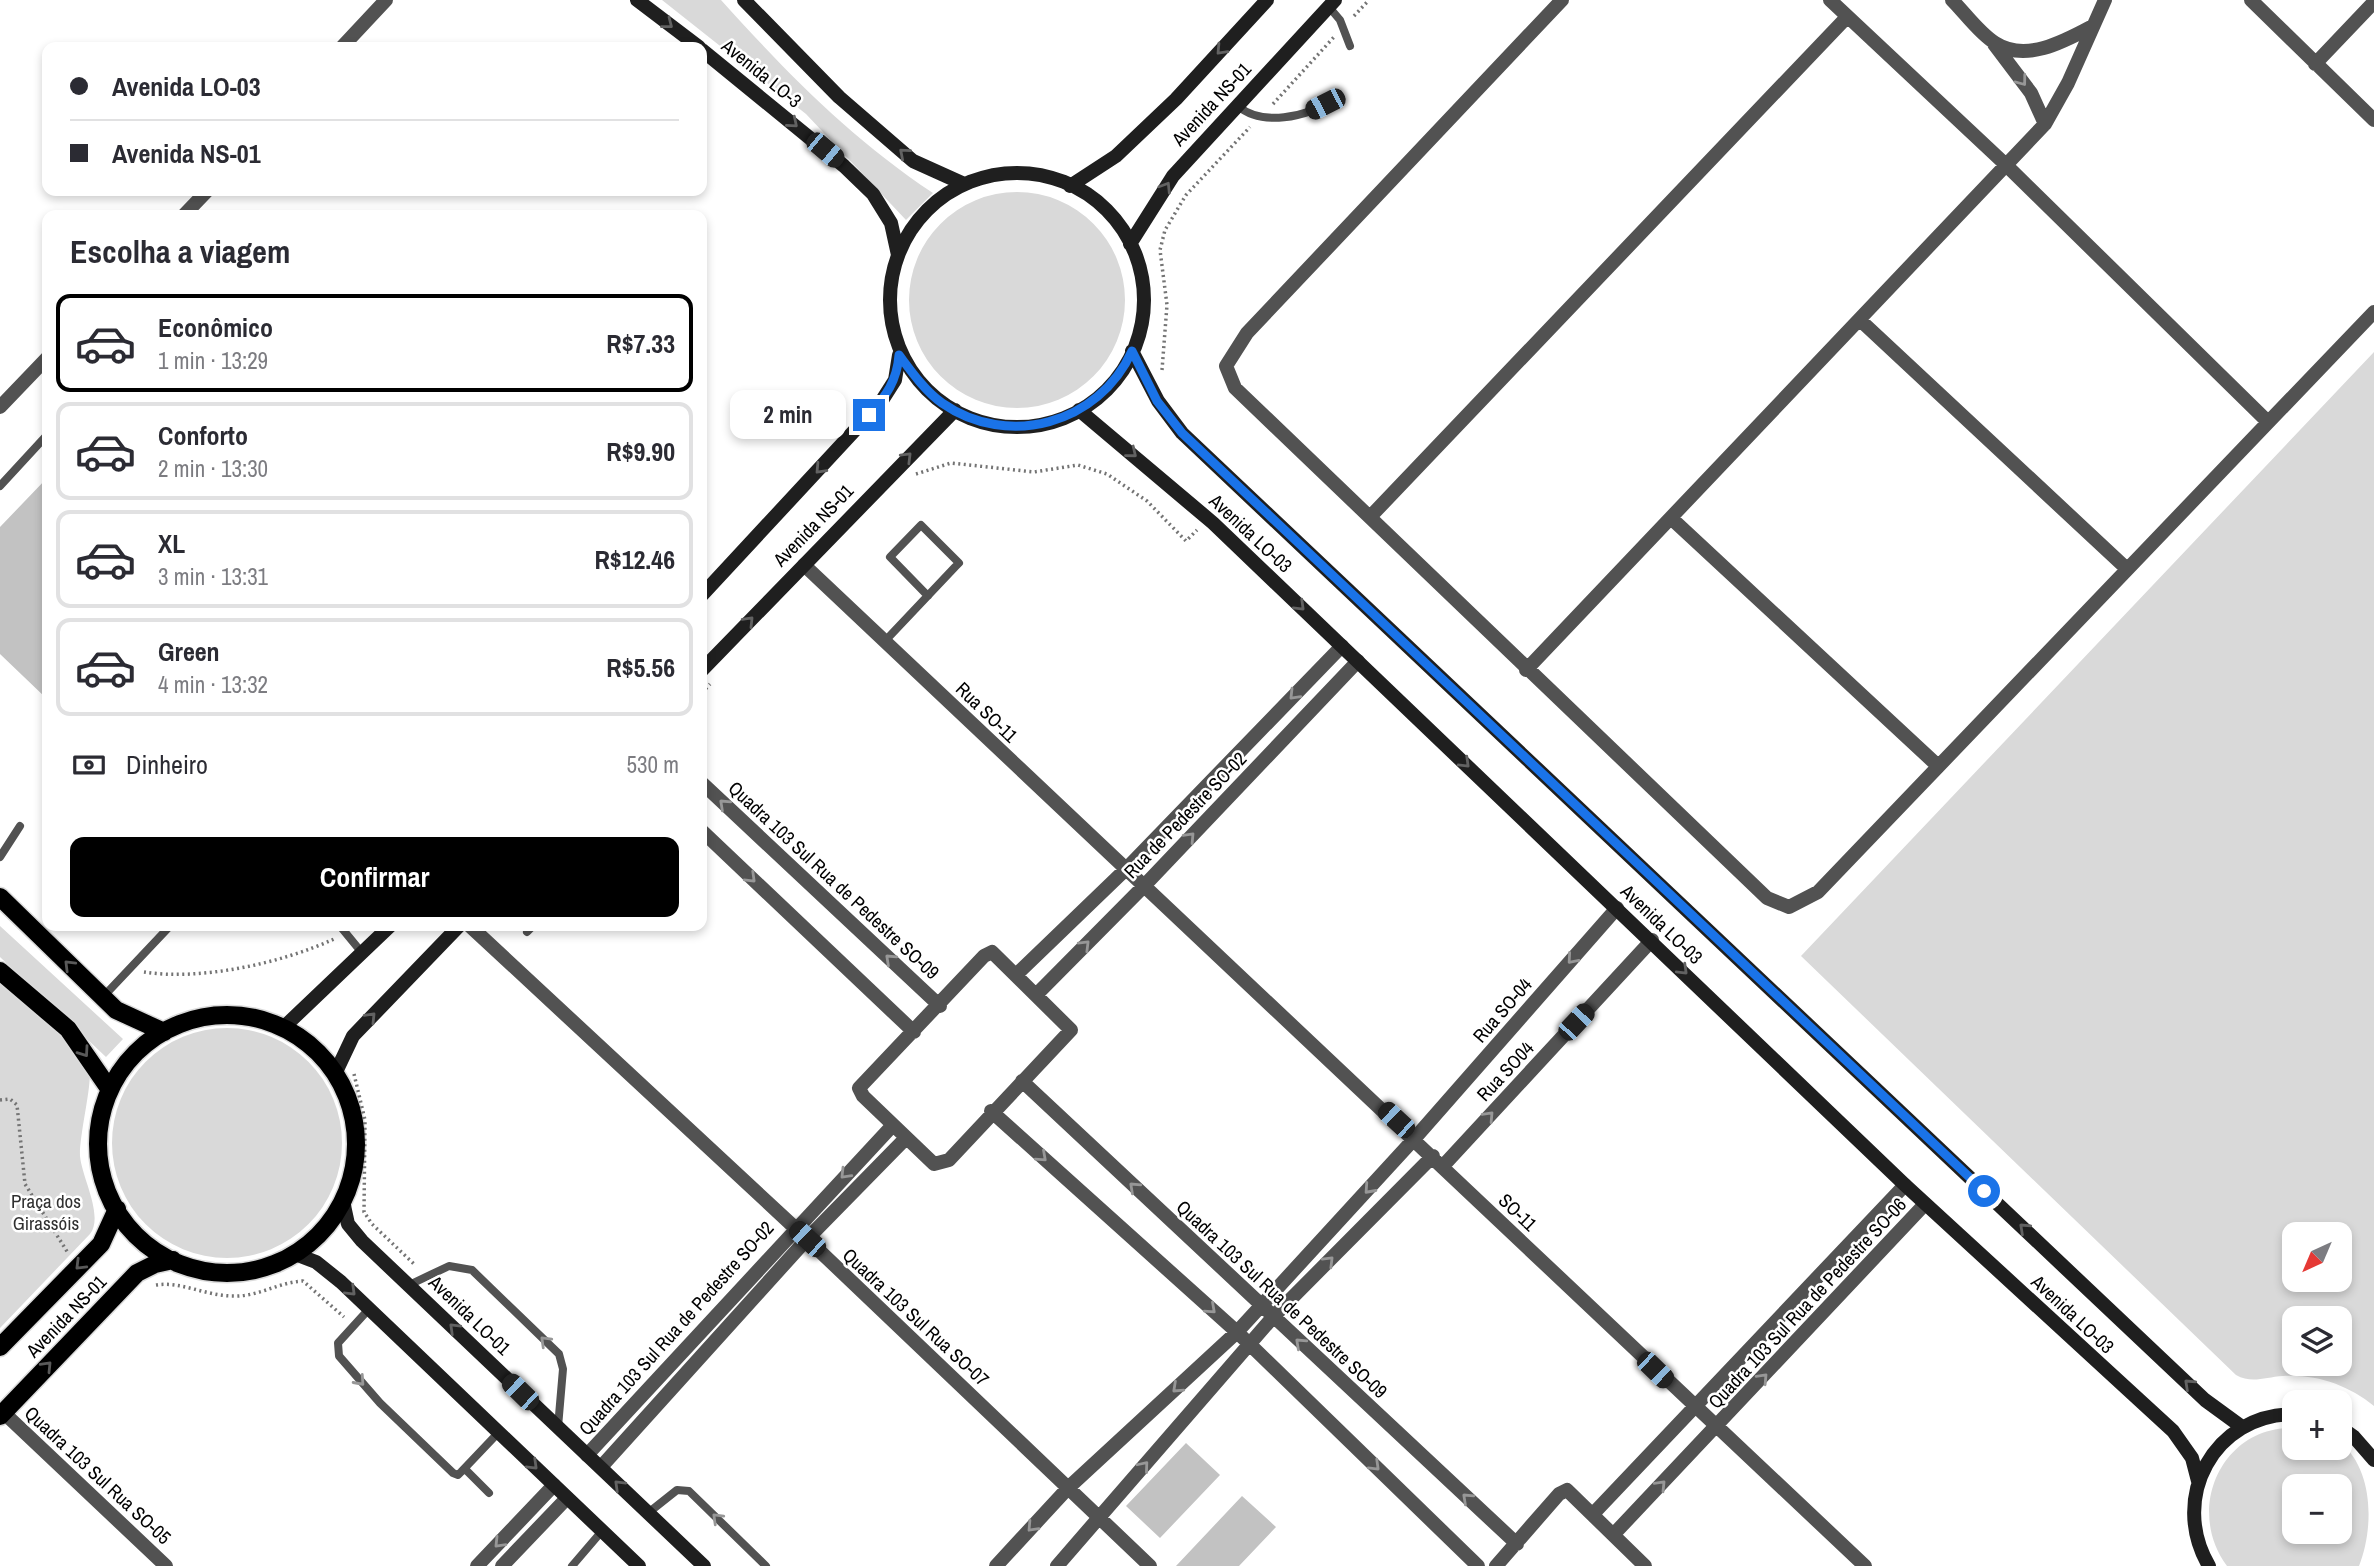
<!DOCTYPE html>
<html lang="pt">
<head>
<meta charset="utf-8">
<style>
	:root { --surface:#fff; --page:#f2f2f3; --text:#2b2b33; --muted:#7c7c81; --line:#e1e1e2; --accent:#000 }
	body { margin:0; font-family:"Archivo Narrow",sans-serif; background:var(--page); color:var(--text); height:100vh; display:flex; flex-direction:column; font-size:26px; white-space:nowrap }
	* { box-sizing:border-box; margin:0 }
	p { font-size:23px; color:var(--muted) }
	.icon { flex:none; width:38px; height:38px; fill:none; stroke:currentColor; stroke-width:2; stroke-linecap:round; stroke-linejoin:round }
	.map { position:relative; flex:1; overflow:hidden }
	.sheet { position:absolute; left:42px; top:210px; width:665px; height:721px; display:flex; flex-direction:column; background:var(--surface); border-radius:14px; box-shadow:0 4px 10px #0003 }
	.sheet>* { flex:none }
	.guide { position:absolute; left:42px; top:42px; width:665px; height:154px; border-radius:14px; box-shadow:0 4px 10px #0003; display:grid; align-content:center; height:154px; padding:0 28px; background:var(--surface) }
	.needle { width:46px; rotate:224deg }
	.tools { position:absolute; left:2282px; top:1222px; display:grid; gap:14px }
	.tools a { display:grid; place-items:center; width:70px; height:70px; border-radius:14px; background:var(--surface); box-shadow:0 4px 10px #0003; font-size:35px }
	.end { position:absolute; width:32px; height:32px; margin:-16px; border:9px solid #1a73e8; background:#fff; box-shadow:0 0 0 4px #fff }
	.from { border-radius:50% }
	.bubble { position:absolute; height:49px; border-radius:14px; background:var(--surface); box-shadow:0 4px 10px #0003; font-size:23px; font-weight:700; line-height:49px; text-align:center }
	.car { position:absolute; width:21px; height:42px; margin:-21px -10px; border-radius:9px; box-shadow:0 0 5px 2px #0007; background:linear-gradient(#222 24%,#8ab4d8 0 40%,#222 0 76%,#8ab4d8 0 86%,#222 0) }
	.guide b { display:flex; align-items:center; gap:24px; height:66px; font-size:26px }
	.guide b+b { border-top:2px solid var(--line) }
	.guide i { width:18px; height:18px; background:var(--text) }
	ul { padding:0; list-style:none }
	li { display:flex; align-items:center; gap:21px; height:98px; margin:0 14px 10px; padding:0 14px; border:4px solid var(--line); border-radius:14px }
	li div { flex:1 }
	li b { display:block; font-size:26px }
	li em { font-style:normal; font-weight:700 }
	li.current { border-color:var(--accent) }
	li>.icon { width:63px; height:63px; stroke-width:1.5 }
	h2 { padding:0 28px; font-size:32px; line-height:84px }
	.pay { display:flex; align-items:center; gap:18px; height:77px; padding:0 28px; font-size:26px }
	.pay p { margin-inline-start:auto }
	.cta { display:flex; gap:14px; margin-top:auto; padding:14px 28px }
	.cta a { flex:1; height:80px; border-radius:14px; background:var(--accent); color:#fff; font-size:28px; font-weight:700; line-height:80px; text-align:center }
	.map>svg:first-child { display:block }
	.green { fill:#d9d9d9; fill-rule:evenodd }
	.building { fill:#c2c2c2 }
	.lines { fill:none; stroke-linecap:round; stroke-linejoin:round }
	.primary-casing { stroke:#dbdbdb; stroke-width:21 }
	.path { stroke:#747474; stroke-width:3.5; stroke-dasharray:2 3.5; stroke-linecap:butt }
	.lane { stroke:#525252; stroke-width:8 }
	.street { stroke:#525252; stroke-width:14 }
	.secondary { stroke:#1f1f1f; stroke-width:14 }
	.primary { stroke:#000; stroke-width:18 }
	.oneway { stroke:#626262 }
	.oneway2 { stroke:#979797 }
	.oneway3 { stroke:#595959 }
	.route { stroke:#1a73e8; stroke-width:9 }
	.labels { text-anchor:middle; dominant-baseline:central; stroke-width:5; stroke-linejoin:round; paint-order:stroke }
	.street-label { font-size:19px; fill:#000; stroke:#fff }
	.park-label { font-size:19px; fill:#303030; stroke:#fff }
</style>
</head>
<body>
<div class="map">
<svg width="2374" height="1566" viewBox="0 0 2374 1566">
	<rect width="100%" height="100%" fill="#fff"/>
	<!-- green -->
	<path class="green" d="M662 0H721C788 74 849 137 933 193L906 220 806 114Z
		M909 300a108 108 0 1 1 216 0a108 108 0 1 1-216 0Z
		M2374 352V1406C2348 1385 2317 1374 2283 1376 2265 1377 2252 1384 2236 1375L1801 956ZM2294 1234H2340V1279H2294ZM2294 1318H2340V1363H2294Z
		M0 926 123 1039 106 1057 0 957Z
		M0 978C24 1000 78 1044 89 1071 93 1081 79 1136 80 1156 82 1178 104 1216 90 1234L0 1328Z
		M112 1143a115 115 0 1 1 230 0a115 115 0 1 1-230 0Z
		M2294 1428V1447H2340V1442C2374 1470 2374 1528 2359 1566H2227C2185 1510 2221 1426 2294 1428ZM2294 1486H2340V1531H2294Z"/>
	<!-- building -->
	<path class="building" d="M47 478V699L0 654V527Z
		M1186 1443 1220 1475 1160 1538 1126 1506Z
		M1242 1496 1276 1527 1239 1566H1176Z"/>
	<g class="lines">
		<!-- primary casing -->
		<g class="primary-casing">
			<path id="primary" d="M0 897 116 1010 164 1032
				M0 971 68 1029 110 1090
				M98 1144a129 129 0 1 1 258 0a129 129 0 1 1-258 0Z
				M0 1347 101 1244 117 1209
				M0 1416 137 1273 155 1264 173 1260"/>
		</g>
		<!-- path -->
		<path class="path" d="M1354 16 1369 0
			M1273 104 1334 37
			M1162 370 1167 305 1160 250 1165 230 1186 195 1250 127
			M916 474 951 463 1034 472 1078 465 1107 474 1147 501 1186 541 1197 530
			M702 693 710 684
			M144 972C201 981 282 963 334 939
			M354 1074 365 1120 364 1212 372 1224 414 1264
			M0 1100 10 1099 17 1105 25 1184 68 1253
			M156 1285C181 1281 206 1296 233 1296 258 1297 279 1282 303 1281L344 1317"/>
		<!-- lane -->
		<path class="lane" d="M1329 7 1340 20 1350 46
			M1238 106C1261 126 1307 118 1330 100
			M0 486 47 435
			M885 641 955 567 959 563 921 525 890 557 928 596
			M0 857 20 826
			M340 926 363 954
			M527 932 533 926
			M102 998 170 926
			M409 1285 449 1266 472 1270 559 1354 563 1369 558 1427
			M369 1309 338 1343 339 1356 380 1403 453 1473 458 1475 461 1472 499 1432
			M465 1469 489 1493
			M648 1513 677 1490 689 1491 766 1566
			M572 1566 602 1531"/>
		<!-- street -->
		<path class="street" d="M1562 0 1247 333 1226 366 1235 388 1767 898 1789 907 1818 892 2374 312
			M1830 0 2005 164 2268 422
			M1952 0C1965 13 1979 33 1995 43 2026 63 2065 41 2093 26
			M2251 0 2374 120
			M1994 44 2031 93 2045 124
			M342 47 386 0
			M2315 64 2374 2
			M184 215 207 191
			M1860 320 2127 569
			M0 407 47 358
			M1370 517 1847 17
			M1671 518 1938 766
			M804 565 1865 1566
			M1526 670 2045 124 2068 83 2105 0
			M702 783 940 1006
			M702 831 914 1032
			M470 926 807 1239 1150 1566
			M992 952 1071 1030 949 1160 934 1164 863 1096 859 1088 984 956Z
			M1017 974 1125 870 1342 646
			M1037 994 1143 887 1358 661
			M1022 1081 1517 1544
			M991 1111 1237 1332 1478 1566
			M1443 1166 1652 940
			M3 1412 166 1566
			M587 1455 893 1125
			M601 1467 807 1239 906 1138
			M1593 1514 1905 1185
			M1614 1534 1925 1204
			M477 1566 554 1485
			M502 1566 567 1498
			M996 1566 1068 1488 1237 1332 1415 1138 1617 908
			M1057 1566 1273 1317 1433 1156
			M1496 1566 1559 1494 1567 1490 1645 1566"/>
		<!-- secondary -->
		<path class="secondary" d="M637 0 699 47
			M744 0 839 97 913 161 964 184
			M702 50 844 166 873 194 891 223 898 255
			M890 300a127 127 0 1 1 254 0a127 127 0 1 1-254 0Z
			M1070 186 1116 156 1176 99 1267 0
			M1130 244 1173 176 1335 0
			M1132 351 1158 401 1182 433 2205 1400 2242 1427
			M1079 410 1213 523 1905 1185 2173 1431 2192 1458 2198 1481
			M702 595 881 402 895 380 899 355
			M702 670 955 410
			M283 1028 390 926
			M335 1074 353 1036 459 926
			M343 1201 348 1224 362 1241 704 1566
			M295 1254 316 1262 341 1282 639 1566
			M2340 1427 2354 1437 2374 1460
			M2209 1566C2169 1498 2214 1414 2294 1414"/>
		<!-- primary -->
		<use href="#primary" class="primary"/>
	</g>
	<!-- one-way arrows -->
	<defs><path id="oneway-chevron" d="M-2-3.5L2.5 0L-2 3.5" fill="none" stroke-width="1.6" stroke-linecap="round" stroke-linejoin="round" transform="scale(1.75)"/></defs>
	<g class="oneway">
		<use href="#oneway-chevron" transform="translate(668 24) rotate(38)"/>
		<use href="#oneway-chevron" transform="translate(1221 50) rotate(133)"/>
		<use href="#oneway-chevron" transform="translate(793 123) rotate(40)"/>
		<use href="#oneway-chevron" transform="translate(904 153) rotate(-139)"/>
		<use href="#oneway-chevron" transform="translate(1166 187) rotate(-58)"/>
		<use href="#oneway-chevron" transform="translate(1132 453) rotate(39)"/>
		<use href="#oneway-chevron" transform="translate(907 457) rotate(-45)"/>
		<use href="#oneway-chevron" transform="translate(820 469) rotate(133)"/>
		<use href="#oneway-chevron" transform="translate(1300 606) rotate(44)"/>
		<use href="#oneway-chevron" transform="translate(749 621) rotate(-46)"/>
		<use href="#oneway-chevron" transform="translate(1465 763) rotate(44)"/>
		<use href="#oneway-chevron" transform="translate(1683 970) rotate(44)"/>
		<use href="#oneway-chevron" transform="translate(371 1017) rotate(-46)"/>
		<use href="#oneway-chevron" transform="translate(2024 1228) rotate(-137)"/>
		<use href="#oneway-chevron" transform="translate(351 1291) rotate(44)"/>
		<use href="#oneway-chevron" transform="translate(454 1328) rotate(-136)"/>
		<use href="#oneway-chevron" transform="translate(2189 1384) rotate(-137)"/>
		<use href="#oneway-chevron" transform="translate(533 1465) rotate(44)"/>
		<use href="#oneway-chevron" transform="translate(619 1485) rotate(-136)"/>
	</g>
	<g class="oneway2">
		<use href="#oneway-chevron" transform="translate(2022 81) rotate(53)"/>
		<use href="#oneway-chevron" transform="translate(1294 695) rotate(134)"/>
		<use href="#oneway-chevron" transform="translate(724 804) rotate(-137)"/>
		<use href="#oneway-chevron" transform="translate(1190 837) rotate(-47)"/>
		<use href="#oneway-chevron" transform="translate(751 878) rotate(44)"/>
		<use href="#oneway-chevron" transform="translate(1085 945) rotate(-45)"/>
		<use href="#oneway-chevron" transform="translate(890 959) rotate(-137)"/>
		<use href="#oneway-chevron" transform="translate(1572 959) rotate(131)"/>
		<use href="#oneway-chevron" transform="translate(1489 1116) rotate(-47)"/>
		<use href="#oneway-chevron" transform="translate(1042 1157) rotate(42)"/>
		<use href="#oneway-chevron" transform="translate(845 1174) rotate(134)"/>
		<use href="#oneway-chevron" transform="translate(1134 1187) rotate(-137)"/>
		<use href="#oneway-chevron" transform="translate(1369 1189) rotate(132)"/>
		<use href="#oneway-chevron" transform="translate(1329 1261) rotate(-45)"/>
		<use href="#oneway-chevron" transform="translate(1211 1309) rotate(42)"/>
		<use href="#oneway-chevron" transform="translate(545 1341) rotate(-136)"/>
		<use href="#oneway-chevron" transform="translate(1300 1343) rotate(-137)"/>
		<use href="#oneway-chevron" transform="translate(1763 1378) rotate(-47)"/>
		<use href="#oneway-chevron" transform="translate(360 1381) rotate(48)"/>
		<use href="#oneway-chevron" transform="translate(1177 1388) rotate(137)"/>
		<use href="#oneway-chevron" transform="translate(1144 1466) rotate(-50)"/>
		<use href="#oneway-chevron" transform="translate(1375 1466) rotate(44)"/>
		<use href="#oneway-chevron" transform="translate(1661 1485) rotate(-46)"/>
		<use href="#oneway-chevron" transform="translate(1467 1498) rotate(-137)"/>
		<use href="#oneway-chevron" transform="translate(717 1518) rotate(-136)"/>
		<use href="#oneway-chevron" transform="translate(1032 1527) rotate(133)"/>
		<use href="#oneway-chevron" transform="translate(499 1543) rotate(134)"/>
	</g>
	<g class="oneway3">
		<use href="#oneway-chevron" transform="translate(69 965) rotate(-135)"/>
		<use href="#oneway-chevron" transform="translate(84 1052) rotate(55)"/>
		<use href="#oneway-chevron" transform="translate(80 1265) rotate(135)"/>
		<use href="#oneway-chevron" transform="translate(47 1366) rotate(-46)"/>
	</g>
	<g class="lines">
		<!-- route -->
		<path class="route" d="M869 415C886 396 897 381 899 355 911 371 925 391 942 403 1008 449 1099 424 1132 351L1157 401 1182 433 1984 1191"/>
	</g>
	<g class="labels">
		<!-- street labels -->
		<g class="street-label">
			<text transform="translate(762 73) rotate(39)">Avenida LO-3</text>
			<text transform="translate(1211 104) rotate(-47)">Avenida NS-01</text>
			<text transform="translate(813 525) rotate(-46)">Avenida NS-01</text>
			<text transform="translate(1251 533) rotate(43)">Avenida LO-03</text>
			<text transform="translate(987 712) rotate(44)">Rua SO-11</text>
			<text transform="translate(1185 815) rotate(-46)">Rua de Pedestre SO-02</text>
			<text transform="translate(834 880) rotate(43)">Quadra 103 Sul Rua de Pedestre SO-09</text>
			<text transform="translate(1662 924) rotate(44)">Avenida LO-03</text>
			<text transform="translate(1502 1010) rotate(-49)">Rua SO-04</text>
			<text transform="translate(1505 1071) rotate(-47)">Rua SO04</text>
			<text transform="translate(1518 1212) rotate(44)">SO-11</text>
			<text transform="translate(1282 1299) rotate(43)">Quadra 103 Sul Rua de Pedestre SO-09</text>
			<text transform="translate(1807 1303) rotate(-47)">Quadra 103 Sul Rua de Pedestre SO-06</text>
			<text transform="translate(2073 1314) rotate(43)">Avenida LO-03</text>
			<text transform="translate(470 1315) rotate(44)">Avenida LO-01</text>
			<text transform="translate(66 1316) rotate(-46)">Avenida NS-01</text>
			<text transform="translate(916 1317) rotate(43)">Quadra 103 Sul Rua SO-07</text>
			<text transform="translate(676 1328) rotate(-48)">Quadra 103 Sul Rua de Pedestre SO-02</text>
			<text transform="translate(98 1475) rotate(43)">Quadra 103 Sul Rua SO-05</text>
		</g>
		<!-- park labels -->
		<g class="park-label">
			<text x="46" y="1201">Praça dos<tspan x="46" dy="22">Girassóis</tspan></text>
		</g>
	</g>
</svg>
<div class="tools">
<a><svg class="needle" viewBox="-14 -14 28 28"><path d="M0-13l5 13h-10z" fill="#e53935"/><path d="M0 13l5-13h-10z" fill="#7c7c81"/></svg></a>
<a><svg class="icon" aria-label="layers" viewBox="0 0 24 24"><path d="M12 4l9 5-9 5-9-5zM3 14l9 5 9-5"/></svg></a>
<a>+</a>
<a>−</a>
</div>
<i class="end from" style="left:1984px;top:1191px"></i>
<i class="end" style="left:869px;top:415px"></i>
<div class="bubble" style="left:730px;top:390px;width:116px">2 min</div>
<i class="car" style="left:1325px;top:104px;rotate:243deg"></i>
<i class="car" style="left:825px;top:150px;rotate:130deg"></i>
<i class="car" style="left:1576px;top:1022px;rotate:43deg"></i>
<i class="car" style="left:1396px;top:1120px;rotate:313deg"></i>
<i class="car" style="left:807px;top:1239px;rotate:313deg"></i>
<i class="car" style="left:1655px;top:1370px;rotate:134deg"></i>
<i class="car" style="left:520px;top:1392px;rotate:314deg"></i>
<div class="guide">
<b><i class="from"></i>Avenida LO-03</b>
<b><i></i>Avenida NS-01</b>
</div>
<section class="sheet">
<h2>Escolha a viagem</h2>
<ul>
<li class="current"><svg class="icon" aria-label="car" viewBox="0 0 24 24"><path d="M5 17H2v-5l4-1 3-4h7l3 4 3 1v5h-3M9 17h6M6 11h13"/><circle cx="7" cy="17" r="2"/><circle cx="17" cy="17" r="2"/></svg><div><b>Econômico</b><p>1 min · 13:29</p></div><em>R$7.33</em></li>
<li><svg class="icon" aria-label="car" viewBox="0 0 24 24"><path d="M5 17H2v-5l4-1 3-4h7l3 4 3 1v5h-3M9 17h6M6 11h13"/><circle cx="7" cy="17" r="2"/><circle cx="17" cy="17" r="2"/></svg><div><b>Conforto</b><p>2 min · 13:30</p></div><em>R$9.90</em></li>
<li><svg class="icon" aria-label="car" viewBox="0 0 24 24"><path d="M5 17H2v-5l4-1 3-4h7l3 4 3 1v5h-3M9 17h6M6 11h13"/><circle cx="7" cy="17" r="2"/><circle cx="17" cy="17" r="2"/></svg><div><b>XL</b><p>3 min · 13:31</p></div><em>R$12.46</em></li>
<li><svg class="icon" aria-label="car" viewBox="0 0 24 24"><path d="M5 17H2v-5l4-1 3-4h7l3 4 3 1v5h-3M9 17h6M6 11h13"/><circle cx="7" cy="17" r="2"/><circle cx="17" cy="17" r="2"/></svg><div><b>Green</b><p>4 min · 13:32</p></div><em>R$5.56</em></li>
</ul>
<div class="pay"><svg class="icon" aria-label="cash" viewBox="0 0 24 24"><path d="M3 7h18v10H3z"/><circle cx="12" cy="12" r="2"/></svg>Dinheiro<p>530 m</p></div>
<div class="cta"><a>Confirmar</a></div>
</section>
</div>
</body>
</html>
